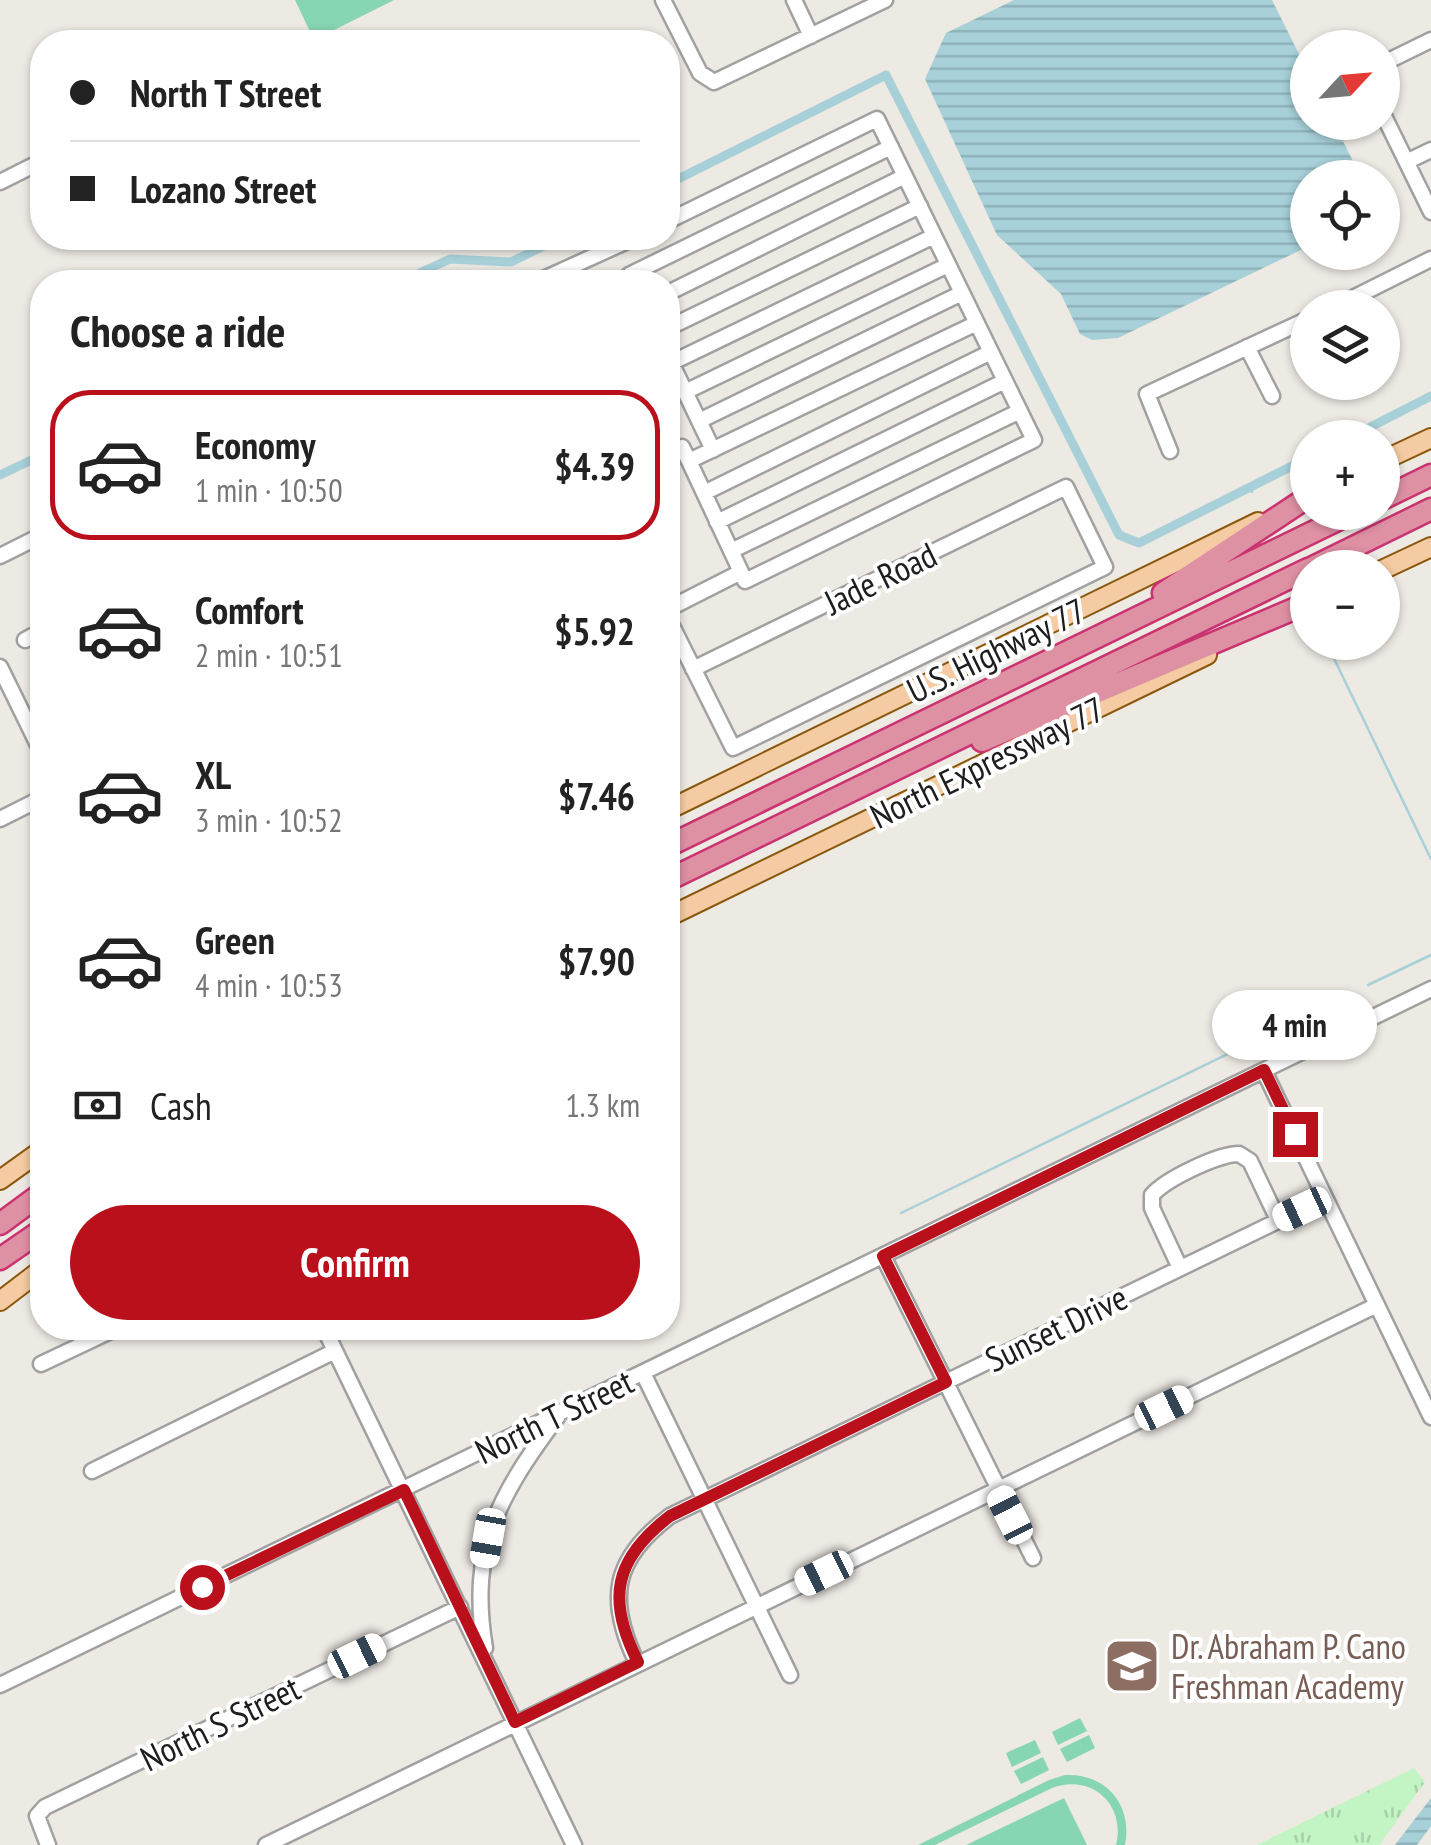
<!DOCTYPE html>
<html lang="en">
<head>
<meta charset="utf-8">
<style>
	:root { --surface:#fff; --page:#f2f2f2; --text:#222; --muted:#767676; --line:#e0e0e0; --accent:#ba101b }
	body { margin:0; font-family:"PT Sans Narrow",sans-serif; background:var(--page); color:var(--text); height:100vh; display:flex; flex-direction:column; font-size:38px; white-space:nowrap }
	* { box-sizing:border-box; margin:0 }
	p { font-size:32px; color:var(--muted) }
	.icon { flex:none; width:55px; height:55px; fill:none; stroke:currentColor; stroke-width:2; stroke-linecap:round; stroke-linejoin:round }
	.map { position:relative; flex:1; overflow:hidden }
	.sheet { position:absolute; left:30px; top:270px; width:650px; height:1070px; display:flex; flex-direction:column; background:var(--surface); border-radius:40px; box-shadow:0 2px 8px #0004 }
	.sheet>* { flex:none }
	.banner { position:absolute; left:30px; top:30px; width:650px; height:220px; border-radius:40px; box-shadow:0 2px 8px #0004; display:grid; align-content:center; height:220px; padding:0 40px; background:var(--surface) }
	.needle { width:65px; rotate:64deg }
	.fabs { position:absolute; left:1290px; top:30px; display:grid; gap:20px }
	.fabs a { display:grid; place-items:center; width:110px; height:110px; border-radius:50%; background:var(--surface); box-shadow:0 2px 8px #0004; font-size:50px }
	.end { position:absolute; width:45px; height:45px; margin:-22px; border:12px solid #ba101b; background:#fff; box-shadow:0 0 0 5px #fff }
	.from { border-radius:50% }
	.bubble { position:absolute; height:70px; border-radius:35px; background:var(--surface); box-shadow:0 2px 8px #0004; font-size:32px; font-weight:700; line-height:70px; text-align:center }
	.car { position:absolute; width:30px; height:60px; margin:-30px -15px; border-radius:12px; box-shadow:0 0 8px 2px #0007; background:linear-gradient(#fff 24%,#345 0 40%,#fff 0 76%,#345 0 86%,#fff 0) }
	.banner b { display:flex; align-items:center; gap:35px; height:95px; font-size:38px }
	.banner b+b { border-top:2px solid var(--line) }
	.banner i { width:25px; height:25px; background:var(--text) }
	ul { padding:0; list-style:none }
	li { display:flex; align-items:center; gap:30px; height:150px; margin:0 20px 15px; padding:0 20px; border:5px solid transparent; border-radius:40px }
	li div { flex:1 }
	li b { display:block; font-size:38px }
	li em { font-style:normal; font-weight:700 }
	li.active { border-color:var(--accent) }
	li>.icon { width:90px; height:90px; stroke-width:1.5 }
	h2 { padding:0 40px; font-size:45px; line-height:120px }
	.pay { display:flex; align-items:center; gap:25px; height:110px; padding:0 40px; font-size:38px }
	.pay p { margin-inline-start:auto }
	.action { display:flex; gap:20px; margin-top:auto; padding:20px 40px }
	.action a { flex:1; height:115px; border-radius:60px; background:var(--accent); color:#fff; font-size:40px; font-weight:700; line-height:115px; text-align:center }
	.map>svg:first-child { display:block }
	.park { fill:url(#park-tufts) }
	.pitch { fill:#87d6b3 }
	.water { fill:url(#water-rules) }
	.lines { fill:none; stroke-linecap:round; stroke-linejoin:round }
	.stream { stroke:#a7d0d8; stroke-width:2.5 }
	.canal { stroke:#a7d0d8; stroke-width:9 }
	.minor-casing { stroke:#a1a1a1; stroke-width:19 }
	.major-casing { stroke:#8a580c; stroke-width:22 }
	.highway-casing { stroke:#ca3270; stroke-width:25 }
	.minor { stroke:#fff; stroke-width:14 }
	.major { stroke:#f4cba2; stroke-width:18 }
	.highway { stroke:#df91a4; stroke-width:20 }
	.route { stroke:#ba101b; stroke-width:12 }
	.labels { text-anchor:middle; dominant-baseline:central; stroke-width:8; stroke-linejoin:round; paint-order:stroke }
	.street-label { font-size:35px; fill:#1d1d1d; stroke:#fff }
	.education-label { font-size:35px; fill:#785e54; stroke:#fff; text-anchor:start }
</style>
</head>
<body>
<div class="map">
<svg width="1431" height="1845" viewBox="0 0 1431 1845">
	<defs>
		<pattern id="park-tufts" width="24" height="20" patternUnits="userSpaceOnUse" patternTransform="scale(2.5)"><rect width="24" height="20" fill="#c3f4c4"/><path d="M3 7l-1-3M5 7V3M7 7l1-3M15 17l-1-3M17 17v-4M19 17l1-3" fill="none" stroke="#a7d1a8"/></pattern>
		<pattern id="water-rules" width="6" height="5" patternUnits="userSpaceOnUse" patternTransform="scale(2.5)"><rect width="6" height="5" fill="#a7d0d8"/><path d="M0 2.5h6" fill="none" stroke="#8fb2b9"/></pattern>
	</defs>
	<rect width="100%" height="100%" fill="#ede9e3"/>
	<!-- park -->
	<path class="park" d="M1414 1768 1425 1782 1379 1845H1257Z"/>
	<!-- pitch -->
	<path class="pitch" d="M295 0H394L314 40Z
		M1080 1718 1087 1731 1058 1745 1052 1732Z
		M1089 1735 1095 1748 1067 1762 1060 1749Z
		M1035 1740 1041 1753 1012 1767 1006 1753Z
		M1043 1757 1049 1770 1021 1784 1014 1771Z
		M1065 1775C1106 1773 1133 1805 1125 1845H1116C1126 1805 1092 1773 1052 1788L935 1845H918L1049 1780Z
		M1064 1798 1087 1845H966Z"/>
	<!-- water -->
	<path class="water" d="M1014 0H1272L1307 70 1308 122 1334 123 1361 177 1308 178 1307 247 1118 338 1092 340 1080 334 1061 294 997 235 925 79 946 33Z
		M1431 1798V1826L1417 1845H1395Z"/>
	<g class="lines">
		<!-- stream -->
		<path class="stream" d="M1250 487 1252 492
			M1326 642 1431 859
			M1368 985 1431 955
			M901 1213 1349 995"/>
		<!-- canal -->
		<path class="canal" d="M668 184 886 75 1119 535 1139 543 1308 458
			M400 282 450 259 511 262 560 238
			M1349 438 1431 396
			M0 475 42 455"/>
		<!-- minor casing -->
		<g class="minor-casing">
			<path id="minor" d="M663 0 700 73 714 82 885 0
				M794 0 811 36
				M288 42 294 40
				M1382 64 1431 40
				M1382 112 1431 212
				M1408 161 1431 150
				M0 182 42 161
				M668 221 877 119 1034 440 745 581 741 572
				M629 275 891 147
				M537 282 634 238
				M668 293 905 176
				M1333 308 1431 259
				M668 328 920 206
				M1247 347 1272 396
				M668 356 713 450
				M671 363 934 236
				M685 392 948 265
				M699 421 962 293
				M1170 451 1147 394 1308 319
				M668 454 682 447 689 461 977 323
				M689 461 741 572
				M704 493 991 352
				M717 522 1005 381
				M731 551 1020 411
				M0 556 42 535
				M668 609 741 572
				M668 618 733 748 1105 567 1066 487 693 669
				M25 640 42 631
				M0 667 42 753
				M0 819 42 798
				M1264 1071 1431 1417
				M883 1256 1033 1558
				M1180 1268 1152 1208V1195C1166 1179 1218 1154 1239 1154L1250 1161 1278 1220
				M324 1328 574 1845
				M41 1364 117 1328
				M643 1373 790 1675
				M92 1471 335 1351
				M485 1648C468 1547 500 1494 558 1416
				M637 1663C606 1599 613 1559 670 1516L1325 1198
				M0 1685 1431 989
				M48 1845 37 1816 45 1807 460 1607
				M266 1845 1377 1305"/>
		</g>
		<!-- major casing -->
		<g class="major-casing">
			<path id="major" d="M1382 461 1431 438
				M1382 570 1431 547
				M668 810 1258 522
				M668 917 1207 655
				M0 1180 42 1150
				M0 1301 42 1269"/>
		</g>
		<!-- highway casing -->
		<g class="highway-casing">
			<path id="highway" d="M1382 499 1431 475
				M1311 568 1431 509
				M1163 593 1308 497
				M982 741 1308 603
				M668 846 1354 512
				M668 880 1308 569
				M0 1224 42 1193
				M0 1259 42 1230"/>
		</g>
		<!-- minor -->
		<use href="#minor" class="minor"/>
		<!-- major -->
		<use href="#major" class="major"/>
		<!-- highway -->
		<use href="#highway" class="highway"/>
	</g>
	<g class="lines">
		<!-- route -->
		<path class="route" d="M202 1587 404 1490 515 1722 638 1662C606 1599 614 1559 670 1516L946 1382 883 1256 1264 1070 1295 1134"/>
	</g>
	<!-- icons -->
	<defs>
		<g id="school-square" transform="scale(2.875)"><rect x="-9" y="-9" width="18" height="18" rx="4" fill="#8d6e63" stroke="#fff"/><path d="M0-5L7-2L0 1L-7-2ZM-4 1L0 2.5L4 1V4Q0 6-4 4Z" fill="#fff"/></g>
	</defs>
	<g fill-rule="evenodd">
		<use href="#school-square" x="1132" y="1666"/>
	</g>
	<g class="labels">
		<!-- street labels -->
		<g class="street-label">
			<text transform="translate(880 578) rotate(-26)">Jade Road</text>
			<text transform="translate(996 650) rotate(-26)">U.S. Highway 77</text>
			<text transform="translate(987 762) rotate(-26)">North Expressway 77</text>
			<text transform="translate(1056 1328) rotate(-26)">Sunset Drive</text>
			<text transform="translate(554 1416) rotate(-26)">North T Street</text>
			<text transform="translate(220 1723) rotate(-26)">North S Street</text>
		</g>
		<!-- education labels -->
		<g class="education-label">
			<text x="1171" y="1646">Dr. Abraham P. Cano<tspan x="1171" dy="40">Freshman Academy</tspan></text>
		</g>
	</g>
</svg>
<div class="fabs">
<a><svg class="needle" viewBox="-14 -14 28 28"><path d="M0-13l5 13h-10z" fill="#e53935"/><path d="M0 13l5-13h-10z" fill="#767676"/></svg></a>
<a><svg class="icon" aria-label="locate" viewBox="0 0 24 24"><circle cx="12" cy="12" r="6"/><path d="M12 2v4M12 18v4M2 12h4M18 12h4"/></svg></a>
<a><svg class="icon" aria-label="layers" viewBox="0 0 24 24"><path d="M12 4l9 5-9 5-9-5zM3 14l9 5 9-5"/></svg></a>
<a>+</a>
<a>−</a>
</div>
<i class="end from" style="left:202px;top:1587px"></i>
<i class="end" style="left:1295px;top:1134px"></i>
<div class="bubble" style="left:1212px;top:990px;width:165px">4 min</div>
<i class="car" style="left:1302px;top:1209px;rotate:245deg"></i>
<i class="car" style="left:1164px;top:1408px;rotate:64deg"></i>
<i class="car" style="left:1010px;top:1515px;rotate:333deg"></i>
<i class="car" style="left:488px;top:1538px;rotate:190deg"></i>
<i class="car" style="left:824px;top:1573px;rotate:244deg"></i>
<i class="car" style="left:357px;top:1656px;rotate:64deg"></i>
<div class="banner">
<b><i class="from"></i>North T Street</b>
<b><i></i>Lozano Street</b>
</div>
<section class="sheet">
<h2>Choose a ride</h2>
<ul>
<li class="active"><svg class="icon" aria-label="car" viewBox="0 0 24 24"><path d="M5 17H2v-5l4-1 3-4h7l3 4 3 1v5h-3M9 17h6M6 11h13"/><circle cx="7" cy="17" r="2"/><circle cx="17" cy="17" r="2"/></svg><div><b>Economy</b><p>1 min · 10:50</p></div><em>$4.39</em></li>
<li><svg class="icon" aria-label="car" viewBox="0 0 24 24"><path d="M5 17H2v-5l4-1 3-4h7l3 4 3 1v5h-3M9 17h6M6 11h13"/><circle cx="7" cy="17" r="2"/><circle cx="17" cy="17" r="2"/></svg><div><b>Comfort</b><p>2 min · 10:51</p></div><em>$5.92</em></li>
<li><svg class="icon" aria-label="car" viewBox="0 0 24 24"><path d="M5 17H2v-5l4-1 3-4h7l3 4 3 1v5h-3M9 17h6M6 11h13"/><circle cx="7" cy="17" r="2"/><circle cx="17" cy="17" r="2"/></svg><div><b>XL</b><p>3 min · 10:52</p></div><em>$7.46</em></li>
<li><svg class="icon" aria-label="car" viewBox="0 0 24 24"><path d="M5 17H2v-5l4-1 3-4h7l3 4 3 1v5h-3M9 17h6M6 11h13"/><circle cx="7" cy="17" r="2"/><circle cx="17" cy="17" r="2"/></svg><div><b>Green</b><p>4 min · 10:53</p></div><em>$7.90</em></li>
</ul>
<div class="pay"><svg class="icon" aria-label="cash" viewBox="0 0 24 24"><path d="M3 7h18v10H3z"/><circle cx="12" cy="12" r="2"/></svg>Cash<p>1.3 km</p></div>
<div class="action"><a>Confirm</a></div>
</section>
</div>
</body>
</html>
